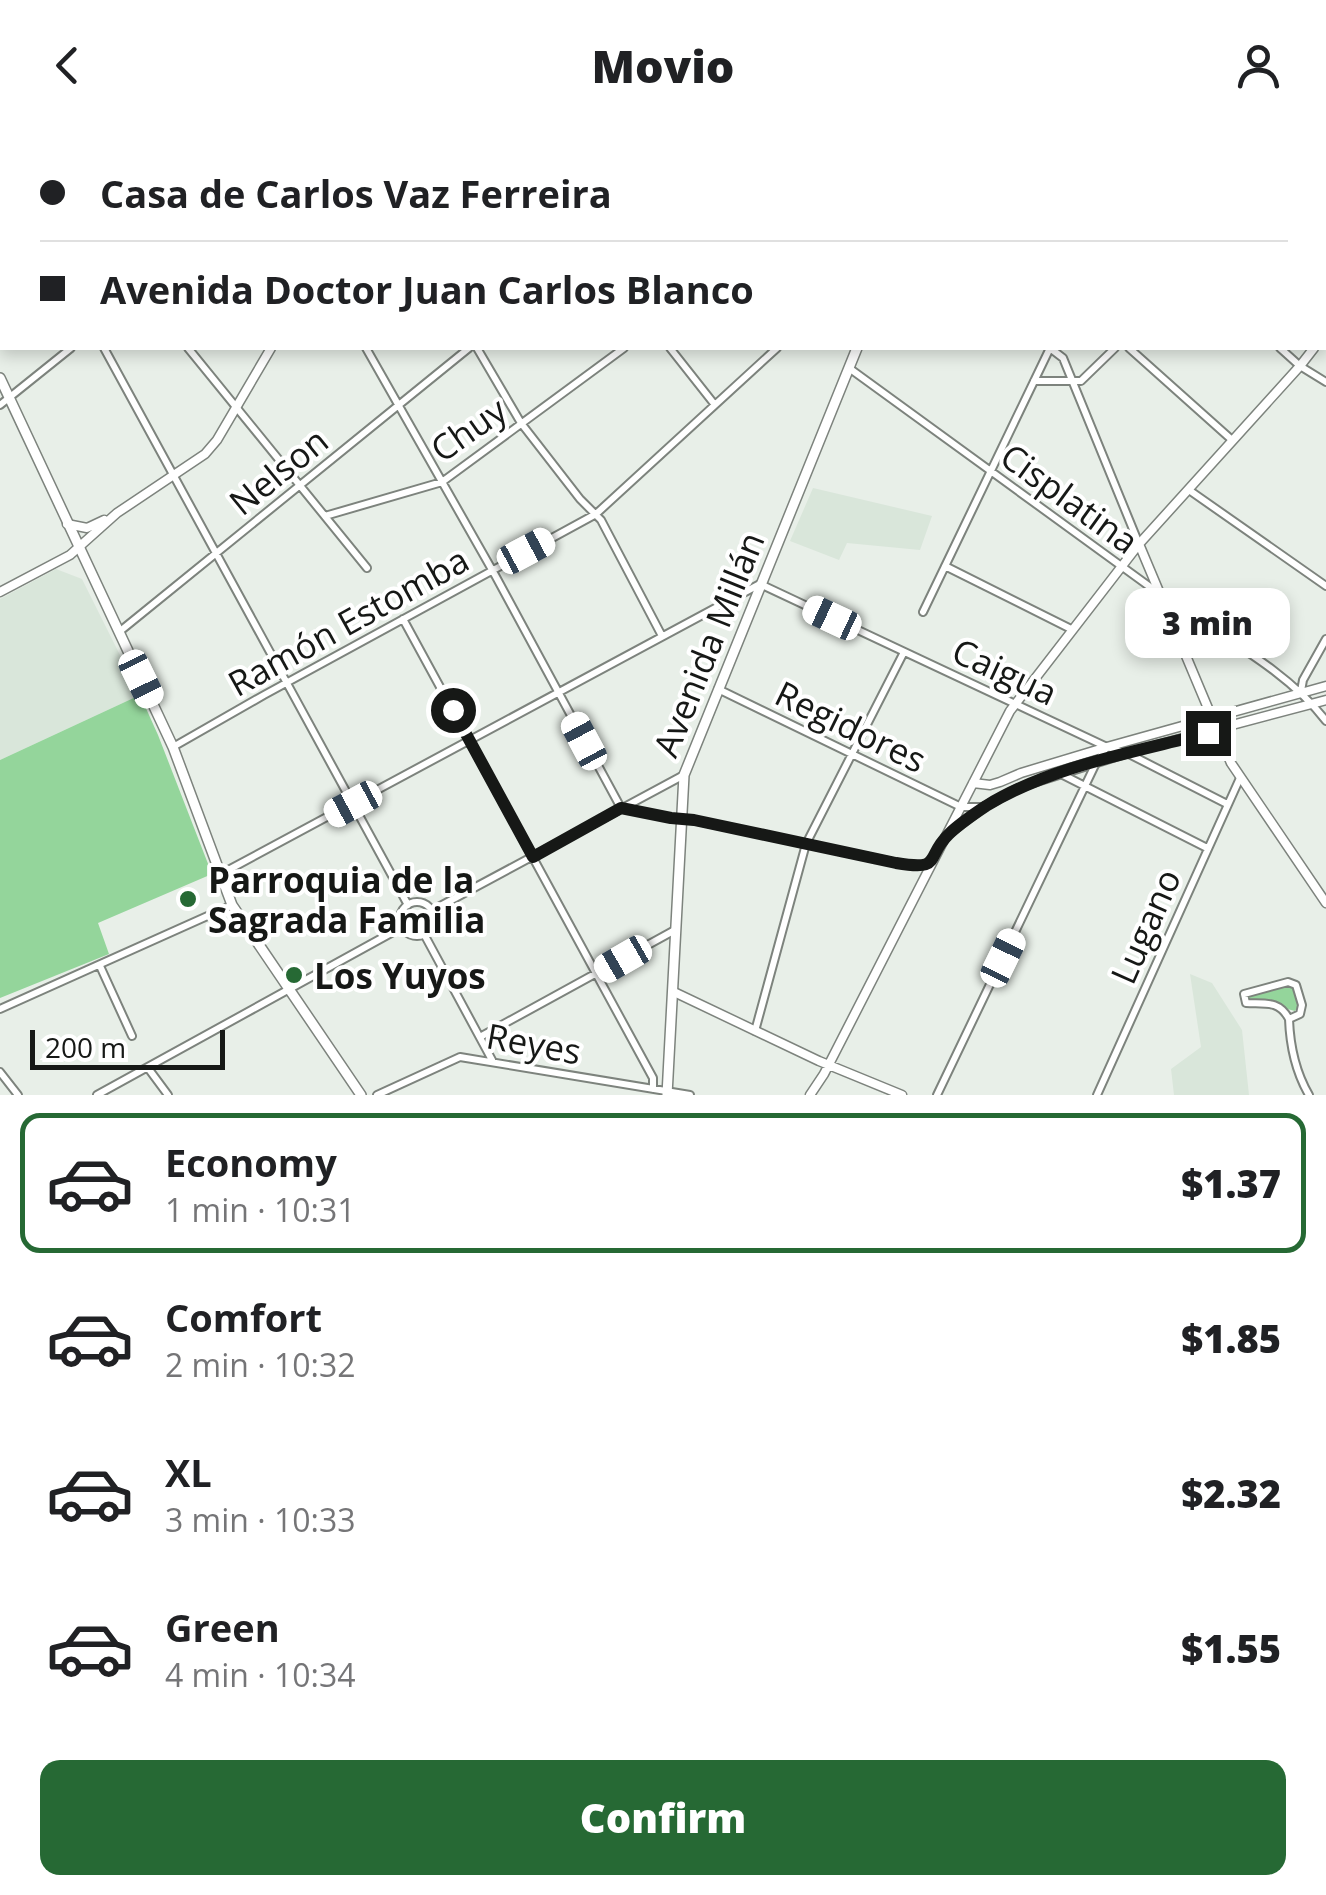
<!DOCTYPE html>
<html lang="en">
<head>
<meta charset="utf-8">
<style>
	:root { --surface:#fff; --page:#f6f6f6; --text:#202124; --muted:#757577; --line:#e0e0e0; --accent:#266934 }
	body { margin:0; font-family:"Open Sans",sans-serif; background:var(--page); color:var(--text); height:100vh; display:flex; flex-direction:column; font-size:38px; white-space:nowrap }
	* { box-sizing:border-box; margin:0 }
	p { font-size:32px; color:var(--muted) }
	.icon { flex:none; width:55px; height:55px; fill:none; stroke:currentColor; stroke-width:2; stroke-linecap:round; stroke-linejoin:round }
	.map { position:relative; height:965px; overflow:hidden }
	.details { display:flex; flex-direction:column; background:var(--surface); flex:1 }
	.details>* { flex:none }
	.banner { position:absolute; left:0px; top:0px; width:1328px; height:220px; box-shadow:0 5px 15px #0003; display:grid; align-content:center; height:220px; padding:0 40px; background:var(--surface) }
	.scale { position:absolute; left:30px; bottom:25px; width:195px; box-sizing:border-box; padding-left:10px; border:5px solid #161816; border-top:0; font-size:28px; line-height:35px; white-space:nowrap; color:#161816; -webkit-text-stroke:8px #fff; paint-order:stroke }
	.end { position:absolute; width:45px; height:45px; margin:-22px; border:12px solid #161816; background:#fff; box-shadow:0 0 0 5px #fff }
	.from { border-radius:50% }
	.bubble { position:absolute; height:70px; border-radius:20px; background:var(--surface); box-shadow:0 5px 15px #0003; font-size:32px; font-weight:800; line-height:70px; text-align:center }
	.car { position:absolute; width:30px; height:60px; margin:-30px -15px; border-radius:12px; box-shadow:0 0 8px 2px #0007; background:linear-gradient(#fff 24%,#345 0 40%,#fff 0 76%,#345 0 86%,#fff 0) }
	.banner b { display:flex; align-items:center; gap:35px; height:95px; font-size:38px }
	.banner b+b { border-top:2px solid var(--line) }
	.banner i { width:25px; height:25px; background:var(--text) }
	ul { padding:18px 0 0; list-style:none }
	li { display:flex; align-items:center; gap:30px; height:140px; margin:0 20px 15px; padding:0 20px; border:5px solid transparent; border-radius:20px }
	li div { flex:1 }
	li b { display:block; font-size:38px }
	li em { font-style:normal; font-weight:800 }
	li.active { border-color:var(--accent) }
	li>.icon { width:90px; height:90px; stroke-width:1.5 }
	.cta { display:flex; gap:20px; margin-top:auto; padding:20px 40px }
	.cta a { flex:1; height:115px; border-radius:20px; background:var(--accent); color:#fff; font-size:40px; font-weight:800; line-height:115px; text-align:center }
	header { display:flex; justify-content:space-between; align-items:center; height:130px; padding:0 40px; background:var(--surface); font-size:45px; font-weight:800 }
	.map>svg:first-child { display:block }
	.built { fill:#d9e6da }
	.green { fill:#94d59b }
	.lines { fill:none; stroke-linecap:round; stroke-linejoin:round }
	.minor-casing { stroke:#7d837d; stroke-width:10 }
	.tertiary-casing { stroke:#7d837d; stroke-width:11 }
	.secondary-casing { stroke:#7d837d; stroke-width:12 }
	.minor { stroke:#fff; stroke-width:6 }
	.tertiary { stroke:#fff; stroke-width:8 }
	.secondary { stroke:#fff; stroke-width:9 }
	.route { stroke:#161816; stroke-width:12 }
	.poi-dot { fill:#266934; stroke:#fff; stroke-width:4 }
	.labels { text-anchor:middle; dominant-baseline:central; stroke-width:8; stroke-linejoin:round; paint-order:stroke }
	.street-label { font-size:35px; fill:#161816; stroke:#fff }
	.poi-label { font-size:35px; font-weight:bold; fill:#161816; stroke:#fff; text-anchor:start }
</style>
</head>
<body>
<header><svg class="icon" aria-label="back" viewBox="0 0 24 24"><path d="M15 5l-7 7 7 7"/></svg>Movio<svg class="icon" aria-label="person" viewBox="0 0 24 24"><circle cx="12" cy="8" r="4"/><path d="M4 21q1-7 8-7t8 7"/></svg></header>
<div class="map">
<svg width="1326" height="965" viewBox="0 0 1326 965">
	<rect width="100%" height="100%" fill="#e8efe8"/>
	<!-- built -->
	<path class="built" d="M813 358 932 386 920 420 847 413 839 430 790 411Z
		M56 439 82 449 140 565 0 630V469Z
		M1190 844 1212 853 1242 900 1249 965H1174L1171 939 1201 917Z"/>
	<!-- green -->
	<path class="green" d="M140 565 158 605 212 744 98 793 109 824 0 868V630Z
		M1290 855 1295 859 1299 875 1295 881C1273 877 1278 868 1250 872L1247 867Z"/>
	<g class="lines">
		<!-- minor casing -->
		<g class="minor-casing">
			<path id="minor" d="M10 0 12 2
				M193 0 195 2
				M448 0 452 2
				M660 0 662 2
				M775 0 777 2
				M902 0 905 2
				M951 0 958 2
				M1215 0 1218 2
				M129 2 132 0
				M290 2 291 0
				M571 2 574 0
				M730 2 733 0
				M888 2 891 0
				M1312 2 1314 0
				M1325 80H1326
				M0 106 2 104
				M104 218 408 775
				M188 218 367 438
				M366 218 495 445 621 678
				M477 218 521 293 580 369 601 390 662 506
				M670 218 715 275
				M1050 218 1063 228 1139 414
				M1129 218 1232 310
				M1280 218 1300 236 1326 252
				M849 238C952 313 1055 388 1157 462 1212 502 1285 537 1326 591
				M1034 251H1081L1115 218
				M0 275 71 218
				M1189 360 1326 456
				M325 386 442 352 624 218
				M945 436 1071 499
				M923 482 1050 218
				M403 489 653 948V959
				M119 502 469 218
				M718 559 961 677H984
				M1301 561 1303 550 1326 509
				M173 617 264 565 596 384 777 218
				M1061 644 1207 718
				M621 678 671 688 693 690 897 733 916 736 932 733
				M219 745 760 454 1107 617 1127 623 1227 674
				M400 789a17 17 0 1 1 34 0a17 17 0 1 1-34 0Z
				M431 781 684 645
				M424 804 492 930
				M100 836 132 906
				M0 879 232 775
				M1289 889C1279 870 1265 874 1246 873L1244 864 1288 852 1296 855 1302 875 1300 884 1289 889C1290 917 1295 941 1309 965
				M755 901 806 714 904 522
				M480 907 675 800
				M148 938 168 965
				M0 942 18 965
				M97 965 402 797
				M377 965 460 927 690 965
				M937 965 1096 633 1106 618
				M1097 965 1240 648"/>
		</g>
		<!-- tertiary casing -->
		<g class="tertiary-casing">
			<path id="tertiary" d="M397 2 399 0
				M1325 201 1326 200
				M67 394 87 398 104 390
				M1139 414 1231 633 1326 773
				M0 462 70 425 117 383 205 324 217 310 271 218
				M973 653 990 655 1000 652 1021 643 1107 617 1326 556
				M950 703 984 677 1015 660 1032 653 1127 623 1326 570
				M674 862 819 931 902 965
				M810 965 824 944 1010 581 1139 414 1300 236 1314 218"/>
		</g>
		<!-- secondary casing -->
		<g class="secondary-casing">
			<path id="secondary" d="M943 2 944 0
				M0 248 173 617 232 775 361 965
				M667 965 684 645 857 218"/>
		</g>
		<!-- minor -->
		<use href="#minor" class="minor"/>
		<!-- tertiary -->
		<use href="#tertiary" class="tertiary"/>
		<!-- secondary -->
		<use href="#secondary" class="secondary"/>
	</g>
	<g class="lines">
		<!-- route -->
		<path class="route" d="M453 580 533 727 621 678 671 688 694 690 896 733C944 741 924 728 949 704 959 694 974 684 986 676 1051 636 1135 622 1208 603"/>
	</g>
	<!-- markers -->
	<g class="poi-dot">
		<circle cx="188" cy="769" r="10"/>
		<circle cx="294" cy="845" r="10"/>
	</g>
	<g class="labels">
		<!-- street labels -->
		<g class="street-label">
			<text transform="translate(468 299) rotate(-35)">Chuy</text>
			<text transform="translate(278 341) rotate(-39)">Nelson</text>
			<text transform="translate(1070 368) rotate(36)">Cisplatina</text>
			<text transform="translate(348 491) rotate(-29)">Ramón Estomba</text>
			<text transform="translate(708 514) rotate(-68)">Avenida Millán</text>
			<text transform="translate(1005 541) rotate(25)">Caigua</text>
			<text transform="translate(851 596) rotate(26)">Regidores</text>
			<text transform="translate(1145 796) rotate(-66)">Lugano</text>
			<text transform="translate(534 913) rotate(10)">Reyes</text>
		</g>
		<!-- poi labels -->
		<g class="poi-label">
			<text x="208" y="749">Parroquia de la<tspan x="208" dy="40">Sagrada Familia</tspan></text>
			<text x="314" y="845">Los Yuyos</text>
		</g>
	</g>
</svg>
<div class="scale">200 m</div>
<i class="end from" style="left:453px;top:580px"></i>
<i class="end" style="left:1208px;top:603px"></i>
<div class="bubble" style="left:1125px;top:458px;width:165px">3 min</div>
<i class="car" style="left:526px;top:421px;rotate:62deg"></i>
<i class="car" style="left:832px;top:488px;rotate:295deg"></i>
<i class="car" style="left:141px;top:549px;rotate:154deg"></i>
<i class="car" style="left:584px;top:611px;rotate:332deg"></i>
<i class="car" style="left:353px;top:674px;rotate:242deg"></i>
<i class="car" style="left:1003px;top:828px;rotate:26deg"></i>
<i class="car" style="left:623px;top:829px;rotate:240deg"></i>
<div class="banner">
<b><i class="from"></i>Casa de Carlos Vaz Ferreira</b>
<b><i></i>Avenida Doctor Juan Carlos Blanco</b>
</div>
</div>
<section class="details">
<ul>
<li class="active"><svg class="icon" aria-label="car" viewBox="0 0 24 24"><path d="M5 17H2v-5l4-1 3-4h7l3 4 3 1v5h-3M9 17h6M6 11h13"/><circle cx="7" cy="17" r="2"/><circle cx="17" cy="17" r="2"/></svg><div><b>Economy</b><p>1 min · 10:31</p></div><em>$1.37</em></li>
<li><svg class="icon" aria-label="car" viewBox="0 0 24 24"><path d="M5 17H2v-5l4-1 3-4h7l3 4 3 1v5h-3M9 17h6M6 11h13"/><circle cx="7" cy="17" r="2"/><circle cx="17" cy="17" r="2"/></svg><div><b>Comfort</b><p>2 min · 10:32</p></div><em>$1.85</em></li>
<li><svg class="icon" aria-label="car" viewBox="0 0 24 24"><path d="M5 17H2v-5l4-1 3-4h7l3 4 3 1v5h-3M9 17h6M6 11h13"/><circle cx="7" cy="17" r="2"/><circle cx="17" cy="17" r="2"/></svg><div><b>XL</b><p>3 min · 10:33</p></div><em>$2.32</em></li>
<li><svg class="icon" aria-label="car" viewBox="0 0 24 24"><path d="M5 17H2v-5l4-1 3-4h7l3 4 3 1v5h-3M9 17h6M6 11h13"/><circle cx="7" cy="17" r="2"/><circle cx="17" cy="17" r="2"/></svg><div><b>Green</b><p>4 min · 10:34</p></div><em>$1.55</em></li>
</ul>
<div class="cta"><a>Confirm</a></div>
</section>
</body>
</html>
